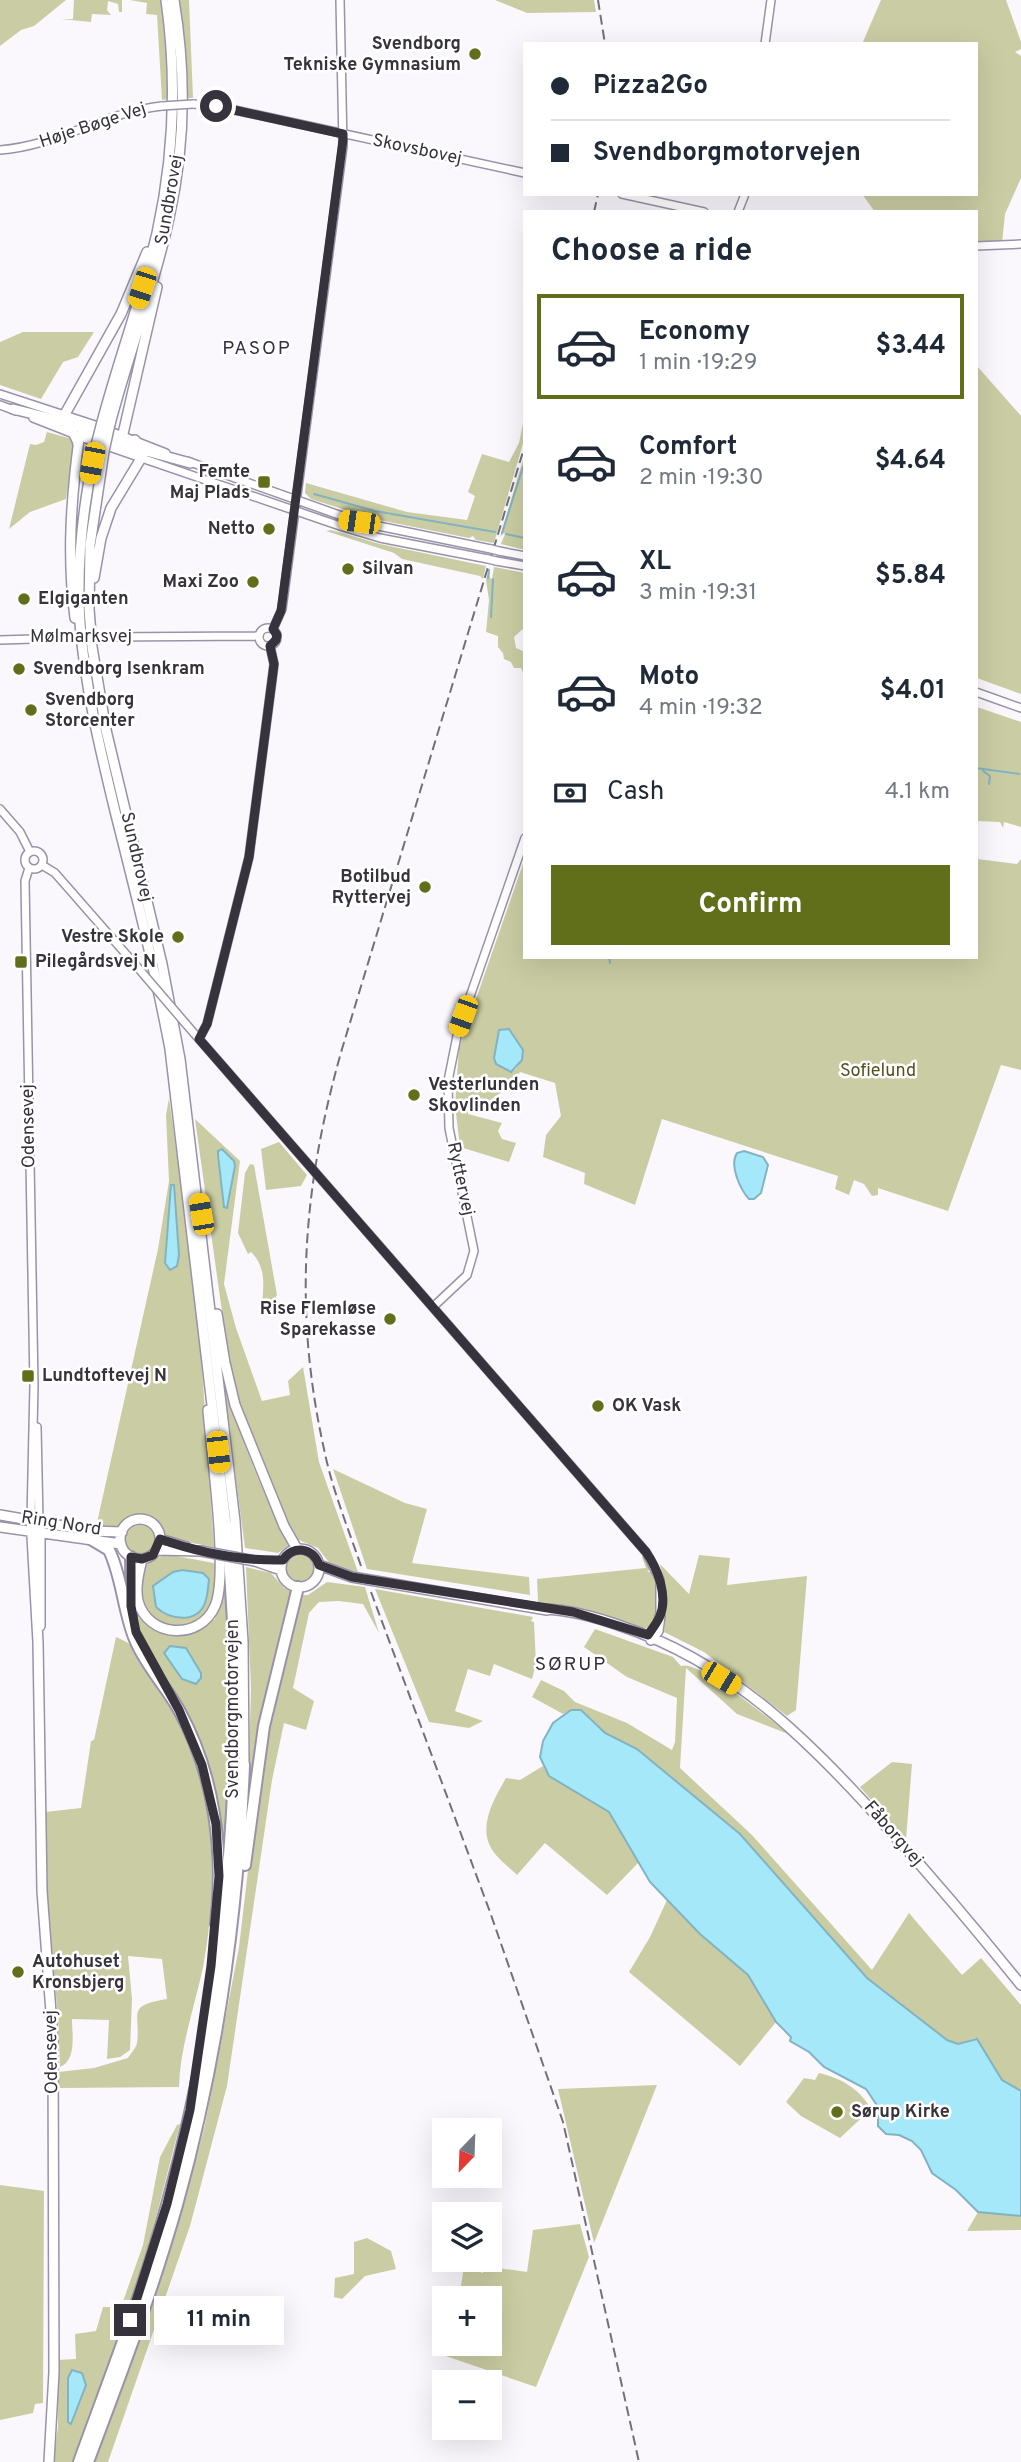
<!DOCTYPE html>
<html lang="en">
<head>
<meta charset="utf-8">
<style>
	:root { --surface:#fff; --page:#f6f6f7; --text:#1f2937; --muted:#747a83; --line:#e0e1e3; --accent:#626f1a }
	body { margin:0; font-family:Overpass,sans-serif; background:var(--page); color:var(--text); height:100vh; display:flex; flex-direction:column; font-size:26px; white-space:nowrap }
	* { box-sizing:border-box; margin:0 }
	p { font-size:23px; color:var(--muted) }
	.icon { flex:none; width:38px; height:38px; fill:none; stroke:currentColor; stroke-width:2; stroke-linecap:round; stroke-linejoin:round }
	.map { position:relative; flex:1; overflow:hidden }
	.details { position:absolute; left:523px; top:210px; width:455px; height:749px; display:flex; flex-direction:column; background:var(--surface); border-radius:0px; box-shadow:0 7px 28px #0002 }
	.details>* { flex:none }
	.guide { position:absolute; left:523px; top:42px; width:455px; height:154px; border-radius:0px; box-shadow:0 7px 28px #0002; display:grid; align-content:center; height:154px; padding:0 28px; background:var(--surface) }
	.needle { width:46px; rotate:203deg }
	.tools { position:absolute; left:432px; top:2118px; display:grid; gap:14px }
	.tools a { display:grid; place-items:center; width:70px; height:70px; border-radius:0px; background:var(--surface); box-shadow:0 7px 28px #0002; font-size:35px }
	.end { position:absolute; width:32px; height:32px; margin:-16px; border:9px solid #37333d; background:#fff; box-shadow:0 0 0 4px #fff }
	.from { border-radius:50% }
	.bubble { position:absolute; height:49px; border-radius:0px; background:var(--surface); box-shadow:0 7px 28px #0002; font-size:23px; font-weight:700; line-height:49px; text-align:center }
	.car { position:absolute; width:21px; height:42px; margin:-21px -10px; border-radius:9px; box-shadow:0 0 5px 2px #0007; background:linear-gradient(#f5c518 24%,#345 0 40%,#f5c518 0 76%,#345 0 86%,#f5c518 0) }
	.guide b { display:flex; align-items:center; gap:24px; height:66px; font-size:26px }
	.guide b+b { border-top:2px solid var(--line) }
	.guide i { width:18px; height:18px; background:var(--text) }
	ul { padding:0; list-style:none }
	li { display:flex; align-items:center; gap:21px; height:105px; margin:0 14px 10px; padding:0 14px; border:4px solid transparent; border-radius:0px }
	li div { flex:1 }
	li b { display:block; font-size:26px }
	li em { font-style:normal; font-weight:700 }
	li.current { border-color:var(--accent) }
	li>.icon { width:63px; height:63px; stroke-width:1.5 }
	h2 { padding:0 28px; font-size:32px; line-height:84px }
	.pay { display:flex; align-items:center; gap:18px; height:77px; padding:0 28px; font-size:26px }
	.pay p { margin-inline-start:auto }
	.action { display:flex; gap:14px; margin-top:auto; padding:14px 28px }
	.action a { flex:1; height:80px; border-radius:0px; background:var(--accent); color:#fff; font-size:28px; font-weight:700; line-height:80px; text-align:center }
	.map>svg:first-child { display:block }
	.green { fill:#cacda3; fill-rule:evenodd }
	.water { fill:#a4e8fa; stroke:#83b2c1; stroke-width:2 }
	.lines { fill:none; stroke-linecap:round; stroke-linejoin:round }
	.stream { stroke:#83b2c1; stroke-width:2 }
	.minor-casing { stroke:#9a92a9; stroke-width:10 }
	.major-casing { stroke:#9a92a9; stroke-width:12 }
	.highway-casing { stroke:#9a92a9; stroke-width:14 }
	.minor { stroke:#fff; stroke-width:7 }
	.major { stroke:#fff; stroke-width:9 }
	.highway { stroke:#fff; stroke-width:10 }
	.rail { stroke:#747079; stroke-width:2; stroke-dasharray:10 5; stroke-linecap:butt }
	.minor-bridge-casing { stroke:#9a92a9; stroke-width:10; stroke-linecap:butt }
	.major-bridge-casing { stroke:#9a92a9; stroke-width:12; stroke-linecap:butt }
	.minor-bridge { stroke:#fff; stroke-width:7 }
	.major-bridge { stroke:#fff; stroke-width:9 }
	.route { stroke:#37333d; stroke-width:9 }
	.poi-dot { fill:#626f1a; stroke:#fff; stroke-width:2.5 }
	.labels { text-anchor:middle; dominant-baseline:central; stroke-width:5; stroke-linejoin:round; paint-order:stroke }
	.poi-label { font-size:18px; font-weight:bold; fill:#37333d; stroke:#fff; text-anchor:start }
	.street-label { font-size:18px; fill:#37333d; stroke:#fff }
	.park-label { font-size:18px; fill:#51521f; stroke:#fff }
	.neighbourhood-label { font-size:19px; letter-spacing:2px; fill:#342e40; stroke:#fff }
</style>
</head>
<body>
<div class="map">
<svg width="1021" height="2462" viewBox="0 0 1021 2462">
	<rect width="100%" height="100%" fill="#faf8fd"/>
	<!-- green -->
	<path class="green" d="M0 0H66L34 26 21 30 0 46Z
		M74 0H122V12H119L118 4 108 1 107 10 111 15 92 14 91 22 61 19H73Z
		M130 0H161L167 50 168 99 162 100 157 15 146 14 147 3Z
		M178 0H189L193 98H187L185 44Z
		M495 0H594L596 12 527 13Z
		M881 0H1006L1021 42V49L1015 52 1021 56V178L1005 214 1002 243 977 245 976 212H875L862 194H976V44H862Z
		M23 332H94L78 357 63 362 41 399 0 385V342Z
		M977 366 1021 416V694L977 678Z
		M525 413 524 440 494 543 476 540 473 536 469 538 374 519 311 499 305 493 306 483 407 512 467 520 475 496 468 492 482 454 509 462 519 443Z
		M47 432 72 439 74 444 66 499 30 512 9 529 30 444 36 445 44 442Z
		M525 453V550L501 544 505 534 504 533 500 537Z
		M331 530 380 544 486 566 483 579 480 576 402 559 394 553 326 531Z
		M494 567 525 573V627L514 637 516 648 525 652V678L521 668H514L511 662 504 659 503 653 498 647V636L486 632 489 600 486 580 489 570 490 578 492 579Z
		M977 707 1021 722V827L1004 822 1003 828 1000 822 977 821Z
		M525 858V957H976L977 859 1017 864 1021 859V1070L1001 1065 948 1211 878 1188V1195L872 1196 864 1184 854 1180 849 1195 835 1189 838 1176 662 1119 635 1205 584 1184 585 1173 543 1157 546 1135 561 1116 555 1083 520 1072 512 1085 483 1105 470 1101 468 1114 502 1123 498 1131 502 1139 516 1143 509 1162 460 1147 455 1105 459 1048ZM499 1030 512 1032 522 1060 515 1070 494 1058Z
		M169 1098 198 1307 214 1547 164 1538 159 1525 145 1517H135L118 1528 96 1527 158 1249 169 1181 166 1115Z
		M195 1119 240 1161 224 1284 236 1328 262 1401 290 1395 288 1381 303 1367 319 1462 358 1572 331 1565 318 1548 294 1538 232 1383Z
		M279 1142 307 1175 301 1186 266 1190 261 1149Z
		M250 1164 254 1165 277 1295 274 1300V1314L262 1316C261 1293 270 1271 251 1252L248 1254 238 1233 245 1173Z
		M222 1373C238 1433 261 1490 289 1545L278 1553 245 1548Z
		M333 1469 405 1503 427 1509 412 1563 529 1577 530 1595 367 1569Z
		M125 1540a15 15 0 1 1 30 0a15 15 0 1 1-30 0Z
		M285 1568a15 15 0 1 1 30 0a15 15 0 1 1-30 0Z
		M165 1554 214 1563C234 1645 120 1648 146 1565Z
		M645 1555 652 1568 647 1572 653 1571C659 1589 661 1610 650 1627L643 1629 594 1613 538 1602 537 1579 646 1568 642 1557Z
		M699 1555 730 1558 727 1585 807 1576 796 1710 787 1716 704 1652 664 1632 667 1602 660 1564 689 1594Z
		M224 1564C233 1668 231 1771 225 1874L220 1836 185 1713 150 1652 135 1621 133 1600C152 1640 181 1644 215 1619Z
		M246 1567 271 1573 284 1588 292 1592 256 1736 248 1794 251 1689Z
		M327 1582 365 1587 379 1633 363 1604 339 1601 319 1602 309 1613 293 1688 314 1701 306 1730 284 1723 272 1780 227 2086 190 2226 108 2462H95L184 2204 205 2125 239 1947 259 1777 286 1650 300 1595H308Z
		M375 1589 533 1617 531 1621 534 1622 536 1664 532 1679 494 1664 490 1676 468 1669 455 1711 483 1721 469 1728 429 1722Z
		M595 1629 673 1657 681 1666C699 1659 770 1720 788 1734L737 1714 686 1668 680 1768 752 1835 872 1970 909 1913 962 1975 981 1958 1021 2005V2091L1002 2080 975 2038 958 2044 947 2040 867 1978 740 1834 637 1749 605 1733 586 1714 571 1710 563 1714 532 1697 541 1680 564 1691 575 1702 627 1723 672 1750 675 1742 677 1698 627 1677 584 1647Z
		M116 1637C121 1639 127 1642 131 1645 140 1652 153 1683 161 1695 168 1705 176 1715 181 1726 217 1791 217 1895 203 1967 195 2006 180 2046 179 2087L59 2088 58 2072 94 2068 128 2058C131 2053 136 2048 137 2043 141 2013 125 2006 167 1999L162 1959 128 1956 132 1999 130 2050 120 2057 107 2059 109 2020 72 2019C72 2034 77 2060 60 2067L58 2016 46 1895 45 1812 81 1808 91 1741 94 1740Z
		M892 1762 912 1764 906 1840 860 1787Z
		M543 1766 549 1776 609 1812 639 1862 607 1895 545 1843 517 1875C509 1867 495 1857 490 1846 479 1824 495 1797 506 1778L520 1780Z
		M667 1900 700 1934 748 1975 776 2022 740 2066 629 1972 650 1937Z
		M819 2073C841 2078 860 2089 871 2109L840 2138 801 2116 786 2102 804 2078 815 2080Z
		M657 2085 594 2243 558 2089Z
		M180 2124 141 2276 73 2462H53L58 2427 57 2360 76 2359 75 2334 96 2331 103 2307H121L143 2245 160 2157 177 2125Z
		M0 2185 44 2191 43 2403 35 2404 33 2413 0 2420Z
		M983 2211 1021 2216V2230L967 2231 978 2212Z
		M580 2224 589 2257 536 2387 434 2352 439 2345 450 2350 464 2349 466 2344 490 2355 502 2329 490 2323V2298H459L464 2267 483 2273 484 2266 527 2272 533 2230Z
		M367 2238 391 2251 396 2269 365 2276 342 2299 334 2297 335 2278 354 2274V2242Z"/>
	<!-- water -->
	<path class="water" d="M509 1029 523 1050 522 1060 511 1072 496 1064 494 1058 499 1030Z
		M222 1149 234 1161 235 1166 227 1208 224 1207 218 1155V1151Z
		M744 1151 763 1157 768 1165 761 1193 754 1199H749C740 1189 729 1165 737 1153Z
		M171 1185H174L179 1255 177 1266 170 1270 165 1263Z
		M182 1570 203 1573 209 1579C208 1587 208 1595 205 1603 197 1624 169 1620 156 1607L153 1586 173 1572Z
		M170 1646 186 1648 201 1673V1678L196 1684 182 1679 164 1653Z
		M571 1710H581L605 1733 637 1749 740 1834 867 1978 947 2040 958 2044 977 2039 1002 2080 1021 2091V2216L978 2212 956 2190 932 2173 921 2150 912 2141 899 2135 886 2134 878 2126V2107L866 2089 824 2067 809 2052 790 2041 791 2037 776 2022 748 1975 700 1934 650 1882 609 1812 549 1776 540 1757 543 1741 553 1723Z
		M72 2370 82 2373 86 2385 71 2424 68 2422V2378Z"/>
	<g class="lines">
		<!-- stream -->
		<path class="stream" d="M314 494 375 511 495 532
			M502 533 523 467
			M506 534 525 538
			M488 578 489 570
			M491 617 493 579
			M525 685V683
			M976 768 1019 774
			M983 771 990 776 989 784
			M609 957 610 963
			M472 1016 476 1005"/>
		<!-- minor casing -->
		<g class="minor-casing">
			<path id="minor" d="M765 44 771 0
				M193 104 216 106 525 173
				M0 150C57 146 105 112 162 106
				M622 194 704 212
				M738 212 745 194
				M976 246 1021 244
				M0 394 92 424 166 453
				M0 405 16 411
				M33 418 89 440 343 527 380 538 488 559
				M187 461 359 522 491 549
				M499 551 525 556
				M496 561 525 566
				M259 637a9 9 0 1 1 18 0a9 9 0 1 1-18 0Z
				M273 629 282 609 343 146 340 0
				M106 637 258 636
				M0 640 66 638
				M976 692 1021 708
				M0 809 20 832 30 852
				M25 860a9 9 0 1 1 18 0a9 9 0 1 1-18 0Z
				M42 865 55 873 139 969
				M29 868 25 881 34 1385 31 1519
				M186 1024 646 1552 660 1580V1616
				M199 1039 207 1024 249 857 272 680 274 664 270 646
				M433 1307 467 1275 474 1251 449 1128 448 1081 458 1031 525 838
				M37 1427 39 1521"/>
		</g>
		<!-- major casing -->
		<g class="major-casing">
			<path id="major" d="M13 409 65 422 117 439 122 438 157 287
				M102 422C119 358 142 297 157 233 174 156 177 78 166 0
				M110 424C128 355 154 288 169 218 185 147 186 72 174 0
				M110 441 190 463
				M78 445C77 432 64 428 65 414L121 314 147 252
				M95 449C83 506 76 564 80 623 85 687 100 749 115 811 135 890 155 969 170 1049L226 1524
				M104 451 90 545 89 609 92 647 106 730 162 964 180 1059 235 1521 243 1641 244 1765
				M94 578 101 538 111 508 140 460 141 449 135 440
				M75 618C67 557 71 500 79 439L82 433 90 434
				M217 1314 225 1363 235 1405 284 1526 297 1549
				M0 1515 92 1531 122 1532
				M31 1519 38 1642 42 1891 53 2039 54 2372 49 2462
				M120 1539a20 20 0 1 1 40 0a20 20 0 1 1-40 0Z
				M0 1527 121 1544
				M160 1539 186 1547
				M281 1568a19 19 0 1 1 38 0a19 19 0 1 1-38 0Z
				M157 1550 201 1551
				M142 1559C139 1572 135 1587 138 1601 148 1638 200 1641 215 1606 229 1575 211 1451 208 1410
				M255 1561 281 1570
				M319 1565 352 1577 547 1610
				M544 1609C570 1610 596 1617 621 1626 733 1663 814 1745 891 1832 936 1882 979 1933 1021 1985
				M40 1626V1528
				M651 1640 658 1631 660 1616"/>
		</g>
		<!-- highway casing -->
		<g class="highway-casing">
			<path id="highway" d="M89 1538 109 1550C123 1579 123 1613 136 1642 147 1667 166 1687 179 1710 215 1775 224 1851 216 1924
				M131 1557 132 1613
				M245 1865 264 1726 298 1587
				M79 2462C110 2376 144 2290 168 2201 229 1980 248 1752 226 1524
				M88 2462C120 2377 152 2293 177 2205 217 2062 238 1914 244 1765"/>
		</g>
		<!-- minor -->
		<use href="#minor" class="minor"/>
		<!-- major -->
		<use href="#major" class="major"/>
		<!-- highway -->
		<use href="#highway" class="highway"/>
		<!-- rail -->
		<path class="rail" d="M598 0 605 44
			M594 212 598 194
			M361 1566C348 1528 332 1489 324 1449 293 1310 303 1185 342 1049L525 445
			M371 1592 490 1912 563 2122 639 2462"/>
		<!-- minor-bridge casing -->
		<g class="minor-bridge-casing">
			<path id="minor-bridge" d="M162 106 193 104
				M491 549 499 551
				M488 559 496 561
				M66 638 106 637
				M139 969 186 1024"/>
		</g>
		<!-- major-bridge casing -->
		<g class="major-bridge-casing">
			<path id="major-bridge" d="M95 449 102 422
				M104 451 110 424
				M201 1551 255 1561"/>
		</g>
		<!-- minor-bridge -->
		<use href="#minor-bridge" class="minor-bridge"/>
		<!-- major-bridge -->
		<use href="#major-bridge" class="major-bridge"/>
	</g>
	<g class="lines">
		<!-- route -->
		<path class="route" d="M130 2320 167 2204 190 2110 211 1966 219 1876 216 1824 202 1765 179 1710 136 1632 131 1606V1557L142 1559 153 1555 160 1539C200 1553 241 1561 283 1560 293 1545 313 1547 319 1565L352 1577 573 1612 648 1635C652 1629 657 1623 660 1616 668 1596 658 1569 646 1552L199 1039 207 1024 249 857 272 680 274 664 270 646 276 640 277 635 273 629 281 611 343 140V134L216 106"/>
	</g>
	<!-- markers -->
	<g class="poi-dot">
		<circle cx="475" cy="54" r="7"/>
		<rect x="257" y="475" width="14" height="14" rx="3.5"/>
		<circle cx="269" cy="529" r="7"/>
		<circle cx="348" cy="569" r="7"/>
		<circle cx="253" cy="582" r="7"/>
		<circle cx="24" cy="599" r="7"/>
		<circle cx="19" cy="669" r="7"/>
		<circle cx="31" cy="710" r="7"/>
		<circle cx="425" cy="887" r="7"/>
		<circle cx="178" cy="937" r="7"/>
		<rect x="14" y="955" width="14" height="14" rx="3.5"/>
		<circle cx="414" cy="1095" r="7"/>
		<circle cx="390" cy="1319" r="7"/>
		<rect x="21" y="1369" width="14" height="14" rx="3.5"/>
		<circle cx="598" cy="1406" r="7"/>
		<circle cx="18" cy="1972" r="7"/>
		<circle cx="837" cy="2112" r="7"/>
	</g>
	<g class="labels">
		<!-- poi labels -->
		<g class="poi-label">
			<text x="461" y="44" text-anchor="end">Svendborg<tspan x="461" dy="21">Tekniske Gymnasium</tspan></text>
			<text x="250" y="472" text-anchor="end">Femte<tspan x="250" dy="21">Maj Plads</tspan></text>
			<text x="255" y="529" text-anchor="end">Netto</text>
			<text x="362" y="569">Silvan</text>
			<text x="239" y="582" text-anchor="end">Maxi Zoo</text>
			<text x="38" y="599">Elgiganten</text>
			<text x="33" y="669">Svendborg Isenkram</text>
			<text x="45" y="700">Svendborg<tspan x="45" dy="21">Storcenter</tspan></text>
			<text x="411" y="877" text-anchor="end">Botilbud<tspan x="411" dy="21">Ryttervej</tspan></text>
			<text x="164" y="937" text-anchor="end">Vestre Skole</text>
			<text x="35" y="962">Pilegårdsvej N</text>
			<text x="428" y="1085">Vesterlunden<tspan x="428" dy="21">Skovlinden</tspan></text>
			<text x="376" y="1309" text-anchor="end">Rise Flemløse<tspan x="376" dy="21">Sparekasse</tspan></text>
			<text x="42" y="1376">Lundtoftevej N</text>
			<text x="612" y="1406">OK Vask</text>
			<text x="32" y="1962">Autohuset<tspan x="32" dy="21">Kronsbjerg</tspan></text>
			<text x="851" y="2112">Sørup Kirke</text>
		</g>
		<!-- street labels -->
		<g class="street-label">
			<text transform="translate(93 126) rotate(-18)">Høje Bøge Vej</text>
			<text transform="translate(417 150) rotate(12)">Skovsbovej</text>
			<text transform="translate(170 200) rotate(-80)">Sundbrovej</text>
			<text x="81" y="637">Mølmarksvej</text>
			<text transform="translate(136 857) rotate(77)">Sundbrovej</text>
			<text transform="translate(29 1126) rotate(-91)">Odensevej</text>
			<text transform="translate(460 1179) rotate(78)">Ryttervej</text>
			<text transform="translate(61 1524) rotate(9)">Ring Nord</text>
			<text transform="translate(233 1709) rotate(-90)">Svendborgmotorvejen</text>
			<text transform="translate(893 1834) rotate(49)">Fåborgvej</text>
			<text transform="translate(52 2052) rotate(-91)">Odensevej</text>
		</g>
		<!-- park labels -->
		<g class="park-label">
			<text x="878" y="1071">Sofielund</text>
		</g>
		<!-- neighbourhood labels -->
		<g class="neighbourhood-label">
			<text x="257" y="349">PASOP</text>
			<text x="571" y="1665">SØRUP</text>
		</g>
	</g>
</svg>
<div class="tools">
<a><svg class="needle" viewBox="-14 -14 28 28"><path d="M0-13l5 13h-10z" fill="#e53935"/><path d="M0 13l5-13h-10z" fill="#747a83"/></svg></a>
<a><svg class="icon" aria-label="layers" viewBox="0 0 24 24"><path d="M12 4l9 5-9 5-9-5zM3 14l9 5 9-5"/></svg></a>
<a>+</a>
<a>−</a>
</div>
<i class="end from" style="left:216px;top:106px"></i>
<i class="end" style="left:130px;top:2320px"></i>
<div class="bubble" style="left:154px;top:2296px;width:130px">11 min</div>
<i class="car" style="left:142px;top:288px;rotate:198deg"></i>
<i class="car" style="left:92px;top:463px;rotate:191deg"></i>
<i class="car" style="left:359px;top:522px;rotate:278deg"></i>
<i class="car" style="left:463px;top:1016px;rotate:200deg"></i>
<i class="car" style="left:201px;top:1214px;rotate:350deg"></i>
<i class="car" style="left:218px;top:1452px;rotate:174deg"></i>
<i class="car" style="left:721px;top:1678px;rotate:121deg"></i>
<div class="guide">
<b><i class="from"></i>Pizza2Go</b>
<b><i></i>Svendborgmotorvejen</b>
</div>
<section class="details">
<h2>Choose a ride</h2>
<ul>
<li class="current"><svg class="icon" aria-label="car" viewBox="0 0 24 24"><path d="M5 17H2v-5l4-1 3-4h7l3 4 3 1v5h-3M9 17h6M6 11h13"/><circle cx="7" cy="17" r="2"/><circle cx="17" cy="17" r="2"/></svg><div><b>Economy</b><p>1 min · 19:29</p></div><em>$3.44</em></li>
<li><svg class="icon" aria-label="car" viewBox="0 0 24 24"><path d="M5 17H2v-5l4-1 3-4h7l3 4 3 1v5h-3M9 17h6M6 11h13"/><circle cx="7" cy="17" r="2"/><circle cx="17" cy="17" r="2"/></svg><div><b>Comfort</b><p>2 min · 19:30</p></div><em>$4.64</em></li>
<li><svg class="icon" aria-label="car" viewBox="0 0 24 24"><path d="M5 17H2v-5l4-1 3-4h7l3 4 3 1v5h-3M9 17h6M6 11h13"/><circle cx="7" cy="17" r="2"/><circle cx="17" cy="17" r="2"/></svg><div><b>XL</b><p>3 min · 19:31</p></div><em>$5.84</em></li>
<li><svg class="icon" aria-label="car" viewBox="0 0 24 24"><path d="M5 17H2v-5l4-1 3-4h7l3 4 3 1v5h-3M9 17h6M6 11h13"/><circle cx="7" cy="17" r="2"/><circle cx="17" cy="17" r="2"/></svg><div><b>Moto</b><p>4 min · 19:32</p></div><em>$4.01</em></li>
</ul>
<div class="pay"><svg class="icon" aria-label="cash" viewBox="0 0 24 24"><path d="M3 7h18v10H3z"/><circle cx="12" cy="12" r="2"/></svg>Cash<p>4.1 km</p></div>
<div class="action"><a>Confirm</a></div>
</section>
</div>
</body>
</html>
